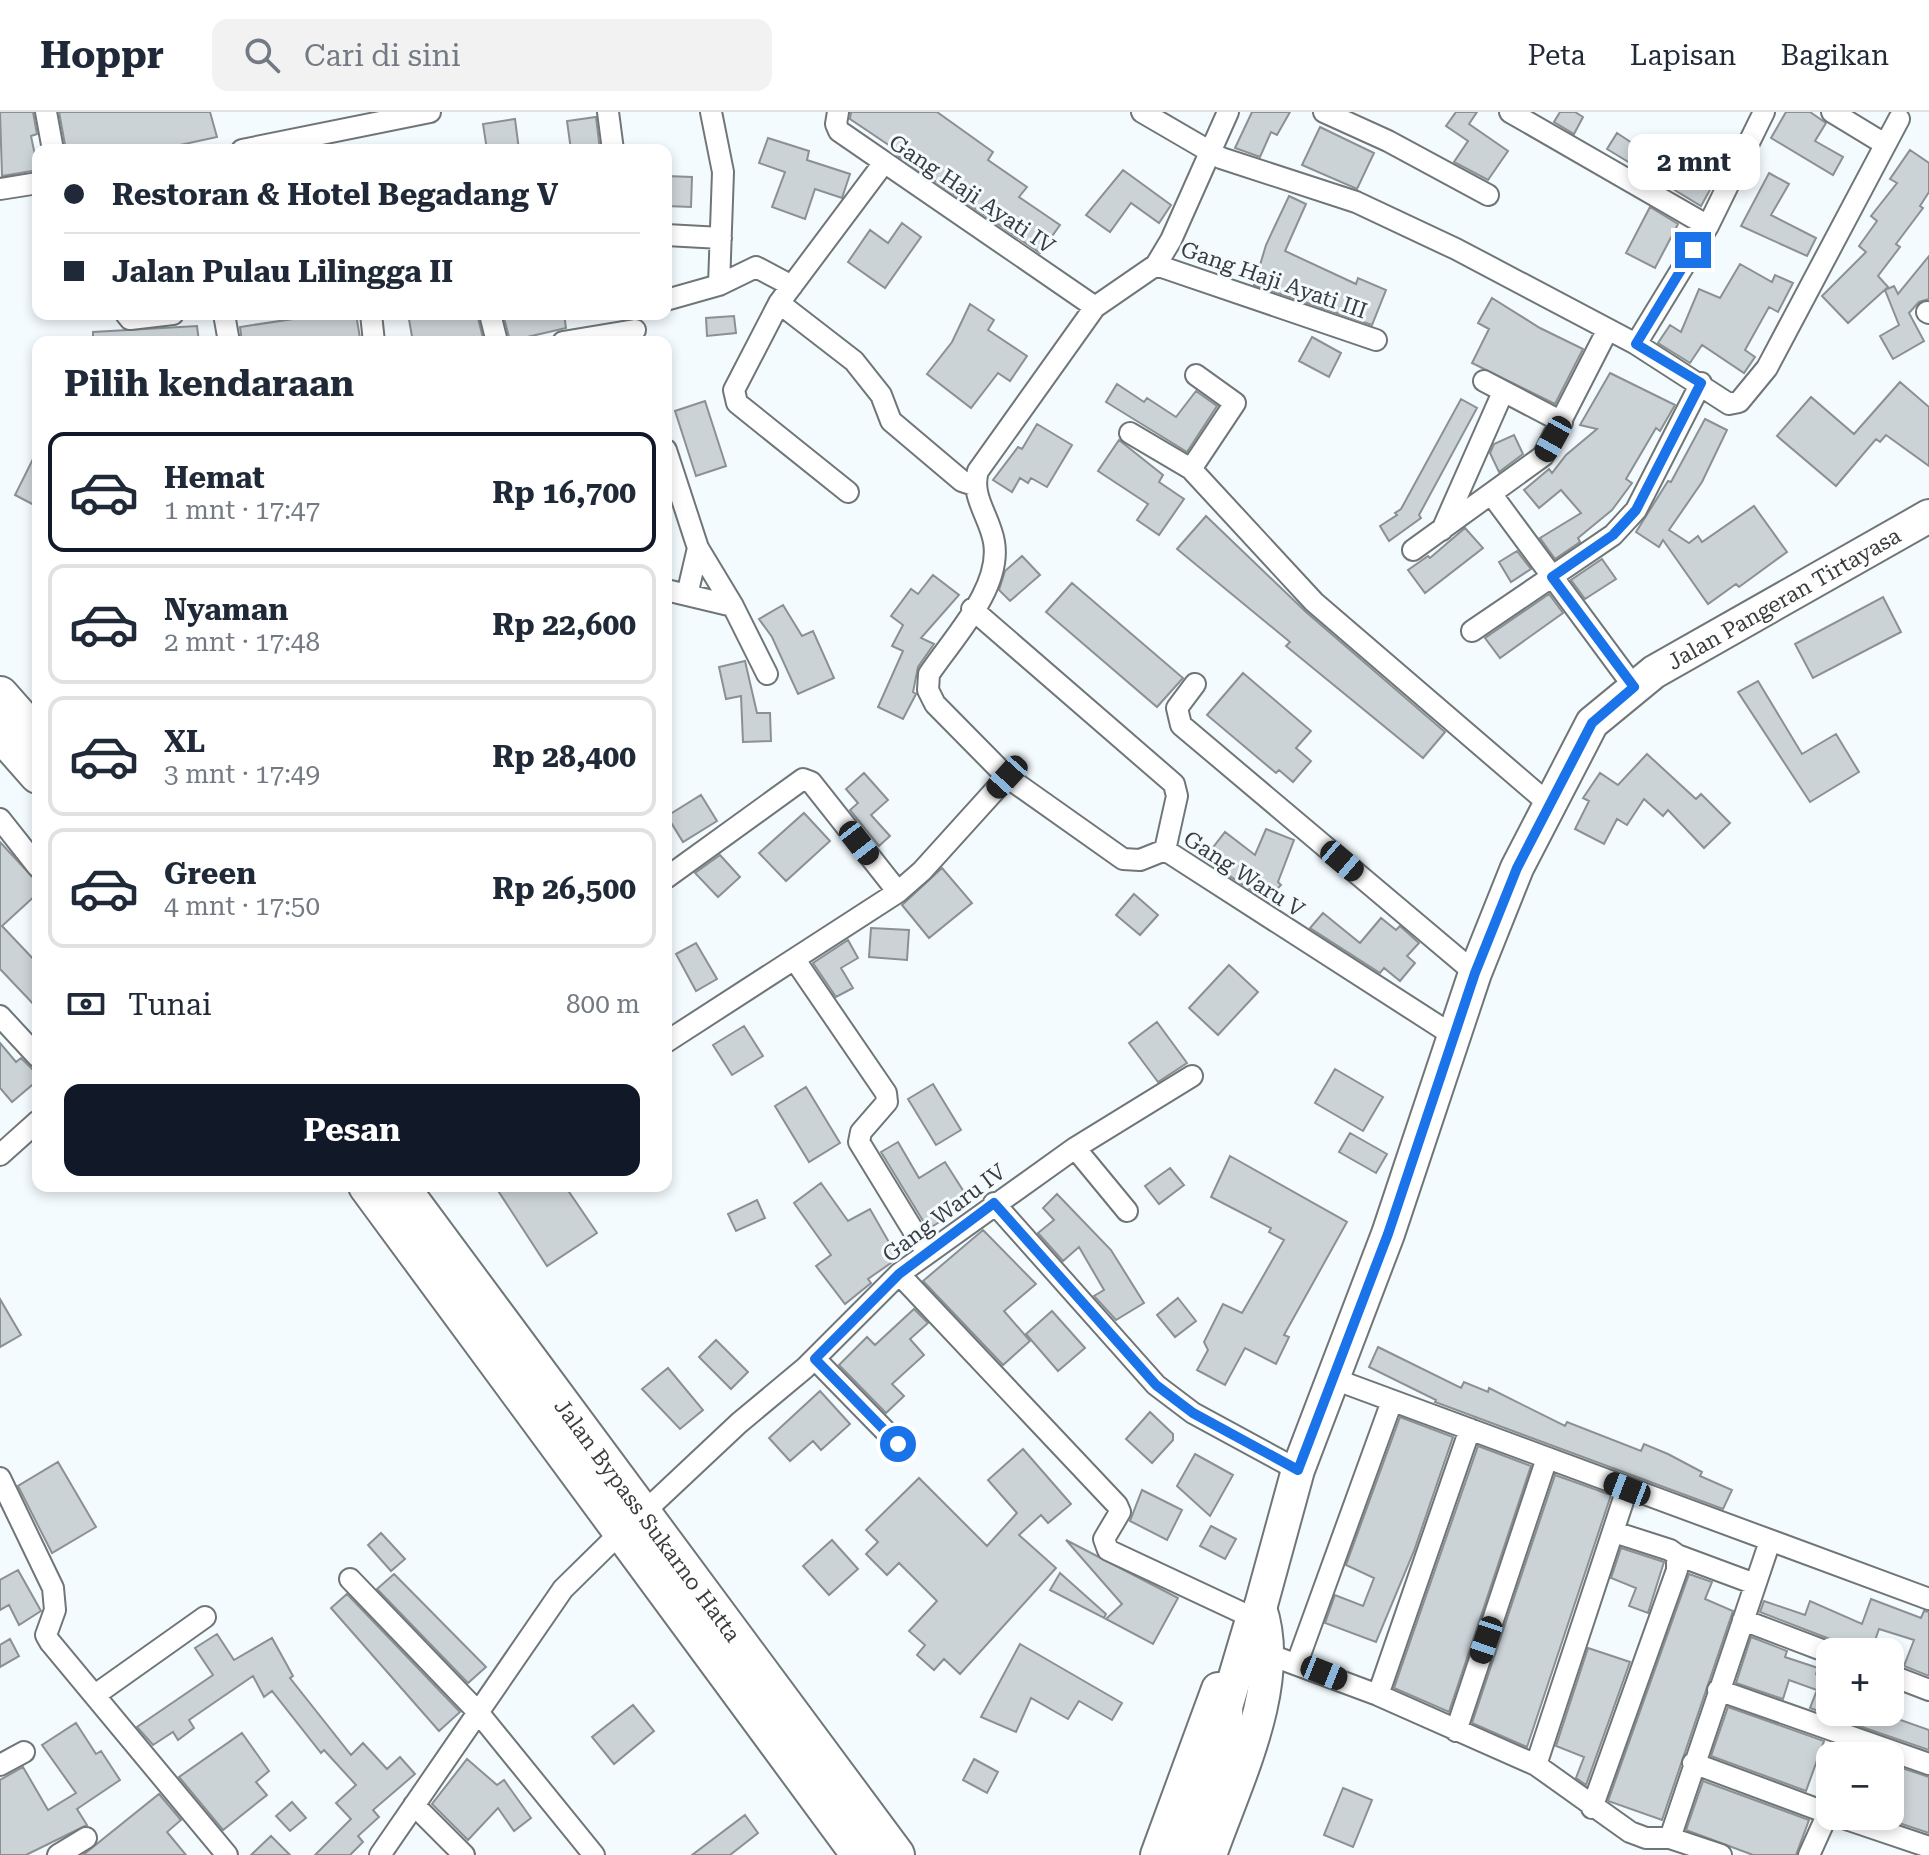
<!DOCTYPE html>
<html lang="id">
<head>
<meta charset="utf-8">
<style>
	:root { --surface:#fff; --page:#f2f2f3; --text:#1f2937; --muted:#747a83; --line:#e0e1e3; --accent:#111827 }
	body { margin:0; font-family:"Roboto Serif",serif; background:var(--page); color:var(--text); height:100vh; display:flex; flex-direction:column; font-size:30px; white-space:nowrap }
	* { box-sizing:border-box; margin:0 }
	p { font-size:26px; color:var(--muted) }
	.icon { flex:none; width:44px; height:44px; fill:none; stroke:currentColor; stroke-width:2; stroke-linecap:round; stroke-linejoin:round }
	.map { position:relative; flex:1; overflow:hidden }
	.details { position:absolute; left:32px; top:224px; width:640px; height:856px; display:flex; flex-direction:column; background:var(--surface); border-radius:16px; box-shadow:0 4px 12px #0003 }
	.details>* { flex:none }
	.guide { position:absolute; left:32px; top:32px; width:640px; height:176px; border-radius:16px; box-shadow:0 4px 12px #0003; display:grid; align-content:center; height:176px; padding:0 32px; background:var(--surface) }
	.controls { position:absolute; left:1816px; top:1526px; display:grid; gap:16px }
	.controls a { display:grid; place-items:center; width:88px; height:88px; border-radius:16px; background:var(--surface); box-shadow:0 4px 12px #0003; font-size:40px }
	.end { position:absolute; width:36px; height:36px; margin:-18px; border:10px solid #1a73e8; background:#fff; box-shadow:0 0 0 4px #fff }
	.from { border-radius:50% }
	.bubble { position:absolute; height:56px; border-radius:16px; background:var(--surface); box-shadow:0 4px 12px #0003; font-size:26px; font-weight:700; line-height:56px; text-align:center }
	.car { position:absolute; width:24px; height:48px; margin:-24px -12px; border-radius:10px; box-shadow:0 0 6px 2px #0007; background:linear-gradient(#222 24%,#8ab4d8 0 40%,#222 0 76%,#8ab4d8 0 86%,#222 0) }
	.guide b { display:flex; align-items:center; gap:28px; height:76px; font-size:30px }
	.guide b+b { border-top:2px solid var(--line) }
	.guide i { width:20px; height:20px; background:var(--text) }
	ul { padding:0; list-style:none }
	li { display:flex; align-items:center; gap:24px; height:120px; margin:0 16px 12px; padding:0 16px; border:4px solid var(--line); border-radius:16px }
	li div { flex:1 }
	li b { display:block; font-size:30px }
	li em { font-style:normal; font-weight:700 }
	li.selected { border-color:var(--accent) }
	li>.icon { width:72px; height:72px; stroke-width:1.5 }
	h2 { padding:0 32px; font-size:36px; line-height:96px }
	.pay { display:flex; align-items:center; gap:20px; height:88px; padding:0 32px; font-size:30px }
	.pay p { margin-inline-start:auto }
	.action { display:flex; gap:16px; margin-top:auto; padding:16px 32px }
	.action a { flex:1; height:92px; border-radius:16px; background:var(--accent); color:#fff; font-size:32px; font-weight:700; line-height:92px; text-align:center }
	header { display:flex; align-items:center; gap:48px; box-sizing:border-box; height:112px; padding:0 40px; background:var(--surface); border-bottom:2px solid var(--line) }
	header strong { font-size:38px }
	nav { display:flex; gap:44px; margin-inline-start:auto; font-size:28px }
	.search { width:560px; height:72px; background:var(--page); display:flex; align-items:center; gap:20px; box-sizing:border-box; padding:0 28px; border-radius:16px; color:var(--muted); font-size:30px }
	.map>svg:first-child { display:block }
	.building { fill:#ccd3d6; stroke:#8a9093; stroke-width:2 }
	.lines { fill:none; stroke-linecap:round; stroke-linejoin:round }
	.street-casing { stroke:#707678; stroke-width:24 }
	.primary-casing { stroke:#707678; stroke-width:36 }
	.highway-casing { stroke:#707678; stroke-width:40 }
	.street { stroke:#fff; stroke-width:20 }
	.primary { stroke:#fff; stroke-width:32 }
	.highway { stroke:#fff; stroke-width:36 }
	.route { stroke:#1a73e8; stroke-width:10 }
	.labels { text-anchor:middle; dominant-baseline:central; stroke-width:6; stroke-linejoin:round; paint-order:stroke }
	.street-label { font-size:22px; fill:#3a3c3d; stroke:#f4fbfe }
</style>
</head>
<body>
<header>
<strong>Hoppr</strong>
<div class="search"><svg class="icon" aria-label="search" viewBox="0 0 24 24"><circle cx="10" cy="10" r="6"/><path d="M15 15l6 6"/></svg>Cari di sini</div>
<nav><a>Peta</a><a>Lapisan</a><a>Bagikan</a></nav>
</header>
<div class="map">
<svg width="1929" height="1743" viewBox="0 0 1929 1743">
	<rect width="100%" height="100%" fill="#f4fbfe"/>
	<!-- building -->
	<path class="building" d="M0 0H33L37 22 31 24 38 58 2 64Z
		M59 0H210L217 25 157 38H66Z
		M851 0H937L993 40 988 48 1027 75 1019 85 1060 113 1040 141 897 43 899 40 850 7Z
		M1252 0H1290L1277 23 1271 20 1260 45 1235 36Z
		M1456 0H1477L1469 12 1508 39 1488 68 1454 50 1468 29 1446 14Z
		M1560 0H1575L1583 5 1574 22 1554 10Z
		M1786 0H1810L1826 11 1815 29 1843 45 1833 63 1771 26Z
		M596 5 600 38H571L567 9Z
		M515 7 519 38H487L483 12Z
		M1320 15 1374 41 1357 77 1302 53Z
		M1617 21 1664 52 1667 46 1716 67 1701 94 1607 37Z
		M768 26 809 39 807 48 850 62 842 86 815 77 805 107 772 95 785 60 759 51Z
		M1910 38 1929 51V80L1920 94 1923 96 1896 132 1900 135 1878 164 1888 175 1848 211 1822 184 1866 140 1859 134 1877 109 1871 104 1897 71 1890 67Z
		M1123 58 1171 93 1159 111 1131 91 1110 120 1086 103Z
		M1769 61 1789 72 1771 103 1816 126 1807 144 1741 114Z
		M666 64 692 65 691 95 666 94Z
		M1289 84 1306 92 1285 139 1356 172 1358 166 1386 178 1372 213 1254 173 1266 133Z
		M1650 95 1678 112 1655 156 1626 141Z
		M902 111 921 125 885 176 848 150 870 118 888 131Z
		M1929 144V187L1919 190 1909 201 1924 229 1893 247 1880 224 1899 213 1885 178 1894 174 1898 182Z
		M1740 152 1772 170 1775 163 1793 171 1778 200 1769 195 1745 238 1755 245 1744 261 1702 233 1690 251 1658 231 1670 213 1681 220 1699 177 1720 186Z
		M1492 186 1540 216 1583 237 1555 292 1472 251 1489 217 1478 211Z
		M970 192 994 208 988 218 1027 244 1010 269 998 261 971 296 927 262 952 230Z
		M356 202 360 226 334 230H242L240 215 326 202Z
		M408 202H477L484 230H413Z
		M503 202H564L566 216 510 229Z
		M734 204 736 221 707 224 706 206Z
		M197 214 199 230H93V220Z
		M1312 225 1341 241 1329 265 1299 249Z
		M1610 261 1675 293 1660 319 1656 316 1626 367 1632 371 1612 398 1578 426 1580 430 1555 447 1540 426 1581 401 1561 378 1539 396 1524 378 1549 357 1552 361 1566 343 1597 317 1580 313Z
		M1900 270 1929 295V354L1886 323 1880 330 1876 327 1836 374 1777 324 1811 285 1854 322Z
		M1117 272 1144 290 1147 286 1176 305 1196 279 1217 294 1187 340 1106 290Z
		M1461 287 1477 296 1419 403 1421 406 1389 429 1380 414 1397 403 1395 401 1401 397Z
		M705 289 726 354 696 364 675 299Z
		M1705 307 1727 318 1702 370 1669 418 1689 431 1698 424 1702 430 1754 394 1787 440 1739 475 1736 472 1708 492 1663 428 1659 435 1636 420 1668 369 1671 370Z
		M1037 312 1072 333 1047 375 1031 366 1028 371 1020 366 1012 380 993 368 1018 335 1022 337Z
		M1514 323 1523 342 1499 360 1490 341 1494 332Z
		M1119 328 1163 363 1159 370 1184 387 1159 423 1137 408 1148 392 1098 359Z
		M38 337V395L15 383Z
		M1206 404 1306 500 1445 620 1423 646 1286 534 1290 530 1177 437Z
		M1465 416 1483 436 1425 481 1408 458 1428 444 1430 446Z
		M1517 439 1531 457 1511 470 1499 450Z
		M1022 444 1040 463 1010 489 999 478 1005 459Z
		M1602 447 1616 467 1585 487 1571 468Z
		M933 463 959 483 921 526 934 532 918 555 913 580 916 582 903 607 878 595 903 539 892 534 903 513 891 504 911 477 918 482Z
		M1072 471 1183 566 1157 595 1046 500Z
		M1549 482 1563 501 1500 546 1485 526Z
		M1883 485 1901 520 1813 566 1795 532Z
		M783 493 802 524 813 519 834 566 798 582 772 525 759 507Z
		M745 549 757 601H770L771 629 743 630 741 584 726 587 719 555Z
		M1243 561 1311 619 1296 636 1311 649 1293 670 1279 658 1276 661 1207 603Z
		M1758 569 1802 642 1836 622 1859 660 1810 690 1738 580Z
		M1647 642 1696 687 1701 682 1730 711 1704 736 1668 698 1663 704 1644 687 1627 713 1617 707 1604 732 1575 717 1589 689 1583 686 1600 661 1618 673Z
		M864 661 888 688 871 703 890 724 879 734 850 698 858 691 846 677Z
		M701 683 717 709 683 730 667 704Z
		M804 701 830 729 786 769 759 741Z
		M1266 717 1294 728 1278 770 1281 773 1266 788 1204 747 1225 720 1255 743Z
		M0 730 38 771V781L2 814 38 852V897L0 857Z
		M720 743 740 765 718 785 695 761Z
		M942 756 972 791 929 826 902 793Z
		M1134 782 1158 803 1140 823 1116 803Z
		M1323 801 1360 831 1381 806 1396 818 1400 814 1419 831 1407 844 1415 851 1400 869 1384 856 1380 861 1310 816Z
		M871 816 909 818 907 848 869 845Z
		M848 828 858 846 841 856 853 876 836 885 813 851Z
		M696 831 717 867 696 879 676 842Z
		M1229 853 1258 880 1218 923 1189 896Z
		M1157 910 1187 951 1158 970 1129 931Z
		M744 914 763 944 732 963 713 933Z
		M0 931 16 950 21 946 38 963V968L12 990 0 976Z
		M1335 957 1383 985 1363 1019 1315 991Z
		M933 972 961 1018 936 1033 908 987Z
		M806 975 840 1031 809 1050 775 994Z
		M1350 1021 1387 1042 1376 1061 1339 1040Z
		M898 1030 919 1066 945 1050 971 1091 928 1117 881 1040Z
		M1230 1044 1347 1110 1284 1223 1289 1225 1276 1252 1245 1236 1225 1273 1197 1258 1208 1238 1204 1230 1223 1192 1242 1201 1284 1128 1269 1120 1271 1116 1211 1085Z
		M1170 1056 1184 1073 1159 1092 1145 1074Z
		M821 1071 848 1109 870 1097 898 1146 868 1167 871 1171 845 1192 816 1154 831 1143 794 1091Z
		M495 1074H565L597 1121 547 1154Z
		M1057 1082 1111 1138 1144 1191 1116 1208 1094 1184 1104 1178 1079 1135 1063 1149 1038 1121 1054 1108 1043 1096Z
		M757 1088 765 1106 736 1119 728 1102Z
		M983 1118 1036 1172 1004 1199 1030 1229 1003 1253 923 1169Z
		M1178 1186 1196 1209 1175 1225 1157 1203Z
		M0 1187 21 1223 0 1235Z
		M914 1197 928 1211 910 1227 924 1243 892 1272 904 1284 886 1301 839 1253 867 1225 875 1233Z
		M1052 1199 1085 1236 1058 1259 1026 1222Z
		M716 1228 748 1260 731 1277 699 1245Z
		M1378 1235 1461 1276 1464 1270 1488 1280 1489 1276 1565 1314 1567 1310 1641 1339 1644 1332 1668 1342 1702 1360 1700 1364 1732 1378 1723 1397 1435 1290 1436 1288 1369 1255Z
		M668 1256 703 1298 680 1317 642 1277Z
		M820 1279 850 1312 821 1338 813 1329 790 1349 769 1326Z
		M1150 1300 1173 1322V1328L1152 1351 1126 1327Z
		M1400 1305 1453 1325 1414 1439 1376 1530 1325 1511 1335 1483 1363 1494 1374 1466 1346 1453Z
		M1478 1334 1531 1354 1449 1600 1394 1576Z
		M1023 1337 1071 1392 1048 1411 1041 1403 1019 1423 1056 1456 960 1562 944 1547 934 1558 917 1543 925 1533 909 1519 937 1489 899 1451 887 1463 866 1442 878 1430 866 1418 919 1366 987 1434 1017 1401 988 1368Z
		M1195 1342 1233 1363 1210 1404 1177 1374Z
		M58 1350 96 1415 52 1441 18 1374Z
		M1555 1363 1611 1383 1527 1635 1472 1611Z
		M1142 1378 1182 1398 1167 1428 1130 1409Z
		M1211 1414 1236 1427 1225 1447 1200 1434Z
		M381 1421 405 1447 391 1459 368 1433Z
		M832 1428 858 1457 829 1483 803 1454Z
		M1066 1428 1178 1486 1153 1532 1106 1507 1122 1492Z
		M1621 1436 1664 1450 1648 1501 1629 1494 1636 1476 1611 1466Z
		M18 1458 41 1499 19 1513 9 1493 0 1498V1468Z
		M1060 1461 1106 1502 1104 1506 1050 1478Z
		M394 1462 486 1555 468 1571 377 1477Z
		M1689 1462 1712 1470 1705 1487 1733 1499 1662 1708 1608 1689Z
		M347 1482 460 1600 439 1619 331 1496Z
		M1871 1487 1921 1506 1924 1499 1929 1500V1564L1904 1554 1914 1528 1879 1517 1871 1540H1850L1835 1529 1760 1500 1764 1489 1805 1503 1810 1489 1862 1512Z
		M217 1522 234 1548 272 1526 293 1564 290 1566 351 1643 363 1631 387 1657 400 1645 415 1662 373 1698 379 1705 358 1724 363 1730 350 1743H315L351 1707 336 1691 356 1673 324 1638 321 1641 272 1579 264 1585 253 1564 189 1608 194 1616 178 1628 173 1620 153 1633 137 1615 213 1563 195 1536Z
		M1751 1525 1787 1539 1785 1545 1818 1556 1816 1562 1822 1564 1826 1553 1830 1554 1832 1604 1810 1596 1817 1578 1789 1568 1783 1587 1736 1571Z
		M10 1527 19 1544 0 1555V1533Z
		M1020 1532 1122 1591 1112 1608 1079 1589 1068 1607 1031 1586 1016 1620 981 1605Z
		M1588 1536 1630 1550 1586 1673 1576 1666 1584 1645 1556 1634Z
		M633 1593 654 1619 614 1652 592 1625Z
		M1728 1595 1824 1629 1806 1679 1711 1644Z
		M1864 1600H1894L1892 1605 1929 1618V1638L1859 1614Z
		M76 1611 96 1642 101 1639 120 1668 77 1697 87 1713 26 1743H0V1668L23 1655 48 1698 76 1681 42 1633Z
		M242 1621 269 1659 256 1670 267 1683 223 1718 179 1665Z
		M467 1647 497 1673 504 1668 531 1706 514 1719 498 1696 468 1728 432 1692Z
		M974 1647 998 1660 987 1681 963 1668Z
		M1890 1652 1929 1665V1721L1890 1708Z
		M1703 1669 1809 1708 1796 1743H1753L1686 1718Z
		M1343 1676 1372 1688 1353 1735 1324 1723Z
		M159 1682 181 1708 167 1720 186 1743H83Z
		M292 1690 306 1706 290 1719 276 1704Z
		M745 1703 758 1721 730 1743H692Z
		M271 1724 290 1743H251Z"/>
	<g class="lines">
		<!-- street casing -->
		<g class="street-casing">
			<path id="street" d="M46 0 53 38
				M608 0 613 38
				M711 0 723 60 719 173
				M838 0 836 12 839 19 1095 195
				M1142 0 1221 46 1356 90 1456 137 1636 232 1729 292 1739 290 1767 256 1899 7
				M1228 0 1171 128 1156 153 1095 195 978 359C970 384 990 405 994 430 1002 476 953 526 929 562L928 578 935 592 1007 665 1123 747 1140 748 1165 738 1454 924
				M1324 0 1388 29 1488 83
				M1510 0 1708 114
				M1832 0 1883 31
				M242 38 430 0
				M0 77 38 71
				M666 123 721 126
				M1156 153 1376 228
				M666 188 719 173 756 155 792 174
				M779 191 854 249 881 283 891 309 962 369 974 373
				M1927 200 1929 201
				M126 202 130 207 173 202
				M224 202 229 230
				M371 202 374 230
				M490 202 497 230
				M563 230 635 218
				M1636 232 1708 114 1764 0
				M1484 269 1562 310
				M1130 321 1191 357 1314 490 1549 692
				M666 338 698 436 733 494 767 562
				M1191 357 1235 291 1196 263
				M848 380 737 291 734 278 779 191 883 52
				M1492 383 1634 575
				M1442 418 1503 280
				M1413 438 1543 344 1607 219
				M666 478 733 494
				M687 483 698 436
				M972 497 1174 672 1177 684 1165 738
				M1472 519 1613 423 1636 398 1701 271
				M1195 572 1177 596 1181 613 1475 861
				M0 707 38 755
				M666 766 803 667 811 670 898 780
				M795 848 886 981 887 990 861 1020 859 1030 927 1141
				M0 904 38 945
				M666 930 898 780 922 759 1007 665
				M1075 1036 1127 1099
				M0 1043 38 1009
				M994 1091 1156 1273 1193 1301 1298 1358
				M899 1162 1117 1393 1120 1400 1104 1427 1108 1438 1249 1504
				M815 1247 898 1332
				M1334 1267 1929 1487
				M0 1366 53 1476 55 1498 46 1523 50 1530 227 1743
				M642 1402 739 1311 805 1256 899 1162 1075 1036 1192 964
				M1677 1443 1755 1472
				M350 1467 477 1599 594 1743
				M1743 1508 1830 1541
				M1257 1538 1378 1583 1536 1653 1630 1720 1646 1726H1670L1721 1743
				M1297 1551 1392 1289
				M1890 1563 1929 1578
				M1718 1578 1929 1652
				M95 1583 205 1505
				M1378 1583 1470 1317
				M1456 1619 1547 1346
				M1693 1651 1830 1702
				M0 1653 24 1640
				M1536 1653 1627 1377
				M414 1693 464 1743
				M1592 1696 1677 1458V1443L1670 1438 1614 1420
				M1837 1704 1929 1735
				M1670 1726 1770 1429
				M58 1743 86 1726
				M380 1743 563 1477 622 1419
				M1809 1743 1828 1701"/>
		</g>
		<!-- primary casing -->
		<g class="primary-casing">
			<g id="primary">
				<path d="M1157 1743 1218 1577"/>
				<path id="s1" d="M1183 1743 1227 1616 1226 1595 1251 1511 1258 1504 1298 1358 1388 1122 1475 861 1517 756 1592 611 1654 560 1929 404"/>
				<path d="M1210 1743C1235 1671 1286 1572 1260 1496"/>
			</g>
		</g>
		<!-- highway casing -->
		<g class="highway-casing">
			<g id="highway">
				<path d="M0 583 38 626"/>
				<path d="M0 620 38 663"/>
				<path d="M367 1074 860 1743"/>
				<path id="s2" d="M400 1074 896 1743"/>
			</g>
		</g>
		<!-- street -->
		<use href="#street" class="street"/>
		<!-- primary -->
		<use href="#primary" class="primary"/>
		<!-- highway -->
		<use href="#highway" class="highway"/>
	</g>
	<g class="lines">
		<!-- route -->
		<path class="route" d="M898 1332 815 1247 899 1162 994 1091 1156 1273 1193 1301 1298 1358 1388 1122 1475 861 1517 756 1592 611 1634 575 1552 465 1613 423 1636 398 1701 271 1636 232 1693 138"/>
	</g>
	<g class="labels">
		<!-- street labels -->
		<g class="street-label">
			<text transform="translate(972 82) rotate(34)">Gang Haji Ayati IV</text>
			<text transform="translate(1274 168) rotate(19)">Gang Haji Ayati III</text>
			<text stroke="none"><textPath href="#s1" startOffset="1438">Jalan Pangeran Tirtayasa</textPath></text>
			<text transform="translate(1244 762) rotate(33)">Gang Waru V</text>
			<text transform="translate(944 1101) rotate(-37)">Gang Waru IV</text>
			<text stroke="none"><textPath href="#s2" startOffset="416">Jalan Bypass Sukarno Hatta</textPath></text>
		</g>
	</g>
</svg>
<div class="controls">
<a>+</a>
<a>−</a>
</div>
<i class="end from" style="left:898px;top:1332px"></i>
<i class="end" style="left:1693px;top:138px"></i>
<div class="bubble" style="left:1628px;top:22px;width:132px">2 mnt</div>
<i class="car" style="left:1553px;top:327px;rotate:209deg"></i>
<i class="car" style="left:1007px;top:665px;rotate:222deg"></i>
<i class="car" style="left:859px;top:731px;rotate:142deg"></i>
<i class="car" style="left:1342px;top:749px;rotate:130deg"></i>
<i class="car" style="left:1627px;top:1377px;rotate:291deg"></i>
<i class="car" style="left:1486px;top:1528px;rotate:199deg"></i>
<i class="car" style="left:1324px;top:1561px;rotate:112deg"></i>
<div class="guide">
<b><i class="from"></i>Restoran &amp; Hotel Begadang V</b>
<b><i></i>Jalan Pulau Lilingga II</b>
</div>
<section class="details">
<h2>Pilih kendaraan</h2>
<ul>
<li class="selected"><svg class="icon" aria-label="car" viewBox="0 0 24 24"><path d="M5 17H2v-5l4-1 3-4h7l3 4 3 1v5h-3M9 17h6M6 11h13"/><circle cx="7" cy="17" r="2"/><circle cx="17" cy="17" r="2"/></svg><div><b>Hemat</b><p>1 mnt · 17:47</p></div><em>Rp 16,700</em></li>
<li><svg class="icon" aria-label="car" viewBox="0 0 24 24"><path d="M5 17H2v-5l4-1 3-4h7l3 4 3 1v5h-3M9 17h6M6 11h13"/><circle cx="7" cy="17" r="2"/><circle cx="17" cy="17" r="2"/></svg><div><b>Nyaman</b><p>2 mnt · 17:48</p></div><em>Rp 22,600</em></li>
<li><svg class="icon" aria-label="car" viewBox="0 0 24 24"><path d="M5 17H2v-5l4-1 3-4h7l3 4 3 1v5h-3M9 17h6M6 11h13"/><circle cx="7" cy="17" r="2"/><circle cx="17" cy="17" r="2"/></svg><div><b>XL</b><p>3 mnt · 17:49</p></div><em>Rp 28,400</em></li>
<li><svg class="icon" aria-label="car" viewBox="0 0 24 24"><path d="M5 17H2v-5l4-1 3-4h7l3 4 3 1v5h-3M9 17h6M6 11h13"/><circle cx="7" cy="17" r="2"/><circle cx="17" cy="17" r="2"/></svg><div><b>Green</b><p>4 mnt · 17:50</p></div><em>Rp 26,500</em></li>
</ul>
<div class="pay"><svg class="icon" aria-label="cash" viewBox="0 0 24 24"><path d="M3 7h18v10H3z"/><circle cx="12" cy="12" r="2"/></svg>Tunai<p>800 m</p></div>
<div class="action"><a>Pesan</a></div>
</section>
</div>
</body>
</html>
